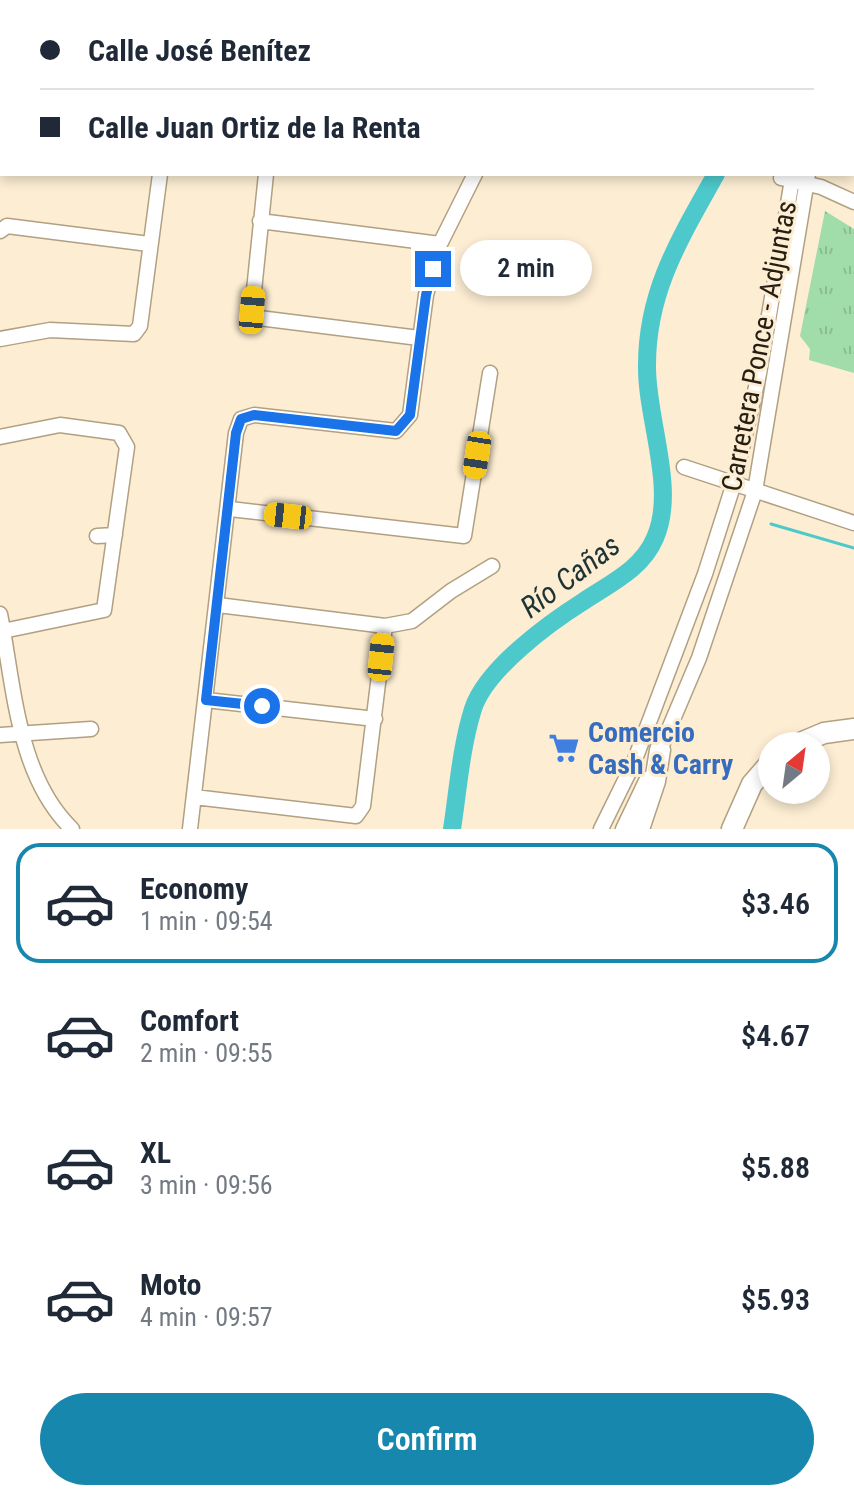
<!DOCTYPE html>
<html lang="en">
<head>
<meta charset="utf-8">
<style>
	:root { --surface:#fff; --page:#f6f6f7; --text:#1f2937; --muted:#747a83; --line:#e0e1e3; --accent:#1887ad }
	body { margin:0; font-family:"Roboto Condensed",sans-serif; background:var(--page); color:var(--text); height:100vh; display:flex; flex-direction:column; font-size:30px; white-space:nowrap }
	* { box-sizing:border-box; margin:0 }
	p { font-size:26px; color:var(--muted) }
	.icon { flex:none; width:44px; height:44px; fill:none; stroke:currentColor; stroke-width:2; stroke-linecap:round; stroke-linejoin:round }
	.map { position:relative; height:829px; overflow:hidden }
	.drawer { display:flex; flex-direction:column; background:var(--surface); flex:1 }
	.drawer>* { flex:none }
	.top-card { position:absolute; left:0px; top:0px; width:854px; height:176px; box-shadow:0 4px 12px #0003; display:grid; align-content:center; height:176px; padding:0 40px; background:var(--surface) }
	.needle { width:52px; rotate:29deg }
	.controls { position:absolute; left:758px; top:732px; display:grid; gap:16px }
	.controls a { display:grid; place-items:center; width:72px; height:72px; border-radius:50%; background:var(--surface); box-shadow:0 4px 12px #0003; font-size:40px }
	.end { position:absolute; width:36px; height:36px; margin:-18px; border:10px solid #1a73e8; background:#fff; box-shadow:0 0 0 4px #fff }
	.from { border-radius:50% }
	.bubble { position:absolute; height:56px; border-radius:28px; background:var(--surface); box-shadow:0 4px 12px #0003; font-size:26px; font-weight:600; line-height:56px; text-align:center }
	.car { position:absolute; width:24px; height:48px; margin:-24px -12px; border-radius:10px; box-shadow:0 0 6px 2px #0007; background:linear-gradient(#f5c518 24%,#345 0 40%,#f5c518 0 76%,#345 0 86%,#f5c518 0) }
	.top-card b { display:flex; align-items:center; gap:28px; height:76px; font-size:30px }
	.top-card b+b { border-top:2px solid var(--line) }
	.top-card i { width:20px; height:20px; background:var(--text) }
	ul { padding:14px 0 0; list-style:none }
	li { display:flex; align-items:center; gap:24px; height:120px; margin:0 16px 12px; padding:0 24px; border:4px solid transparent; border-radius:24px }
	li div { flex:1 }
	li b { display:block; font-size:30px }
	li em { font-style:normal; font-weight:600 }
	li.current { border-color:var(--accent) }
	li>.icon { width:72px; height:72px; stroke-width:1.5 }
	.primary-button { display:flex; gap:16px; margin-top:auto; padding:16px 40px }
	.primary-button a { flex:1; height:92px; border-radius:48px; background:var(--accent); color:#fff; font-size:32px; font-weight:600; line-height:92px; text-align:center }
	.map>svg:first-child { display:block }
	.park { fill:url(#park-tufts) }
	.lines { fill:none; stroke-linecap:round; stroke-linejoin:round }
	.stream { stroke:#4ec9cb; stroke-width:3 }
	.river { stroke:#4ec9cb; stroke-width:18 }
	.minor-casing { stroke:#b1a081; stroke-width:17 }
	.highway-casing { stroke:#b1a081; stroke-width:23 }
	.minor { stroke:#fff; stroke-width:14 }
	.highway { stroke:#fff; stroke-width:20 }
	.route { stroke:#1a73e8; stroke-width:10 }
	.labels { text-anchor:middle; dominant-baseline:central; stroke-width:6; stroke-linejoin:round; paint-order:stroke }
	.street-label { font-size:28px; fill:#251e12; stroke:#fcedd3 }
	.shop-label { font-size:28px; font-weight:bold; fill:#366cbe; stroke:#fcedd3; text-anchor:start }
	.water-label { font-size:30px; font-style:italic; fill:#1e3434; stroke:#fcedd3 }
</style>
</head>
<body>
<div class="map">
<svg width="854" height="829" viewBox="0 0 854 829">
	<defs>
		<pattern id="park-tufts" width="24" height="20" patternUnits="userSpaceOnUse" patternTransform="scale(2)"><rect width="24" height="20" fill="#a1dcab"/><path d="M3 7l-1-3M5 7V3M7 7l1-3M15 17l-1-3M17 17v-4M19 17l1-3" fill="none" stroke="#8abc92"/></pattern>
	</defs>
	<rect width="100%" height="100%" fill="#fcedd3"/>
	<!-- park -->
	<path class="park" d="M825 211 854 229V373L809 360 810 349 800 336Z"/>
	<g class="lines">
		<!-- stream -->
		<path class="stream" d="M771 524 854 548"/>
		<!-- river -->
		<path class="river" d="M267 0 271 2
			M742 0V2
			M373 2 375 0
			M452 829C458 790 461 747 473 709 486 669 549 623 584 601 611 583 642 569 655 538 677 489 646 418 647 365 647 290 681 237 716 174"/>
		<!-- minor casing -->
		<g class="minor-casing">
			<path id="minor" d="M789 0 790 2
				M449 2V0
				M547 2 548 0
				M0 130H2
				M266 174 252 310 259 318 419 338
				M781 178 821 187 854 202
				M260 221 440 244
				M0 231 7 226 149 244
				M0 339 50 330 134 334 140 326 160 174
				M0 437 60 425 119 433 127 447 104 610 3 631
				M684 467 854 523
				M230 509 464 536 490 373
				M97 536 115 535
				M218 605 385 626 412 621 451 591 492 566
				M0 614C14 685 17 776 72 829
				M206 700 375 719
				M0 735 91 729
				M657 757 699 658 755 491 808 174
				M194 797 356 816 363 806 385 626
				M190 829 236 433 241 419 254 415 396 431 410 415 426 295 440 244 475 174
				M601 829 634 762 705 574 734 483 759 374 793 174
				M623 829 647 779"/>
		</g>
		<!-- highway casing -->
		<g class="highway-casing">
			<path id="highway" d="M793 746 824 733 854 729
				M639 829 655 781 660 750
				M732 829 752 784 772 761"/>
		</g>
		<!-- minor -->
		<use href="#minor" class="minor"/>
		<!-- highway -->
		<use href="#highway" class="highway"/>
	</g>
	<g class="lines">
		<!-- route -->
		<path class="route" d="M262 706 206 700 236 433 241 419 254 415 396 431 410 415 426 295 433 269"/>
	</g>
	<!-- icons -->
	<defs>
		<g id="supermarket-bare" transform="scale(2.4)"><path d="M-6-5.5h2.5l.6 2H6L4.5 2H-2.5L-4.4-4H-6ZM-1.5 3.2a1.3 1.3 0 1 0 .1 0ZM3 3.2a1.3 1.3 0 1 0 .1 0Z" fill="#3f7fe0" stroke="#fcedd3" stroke-width="2.5" paint-order="stroke"/></g>
	</defs>
	<g fill-rule="evenodd">
		<use href="#supermarket-bare" x="564" y="748"/>
	</g>
	<g class="labels">
		<!-- street labels -->
		<g class="street-label">
			<text transform="translate(759 346) rotate(-79)">Carretera Ponce - Adjuntas</text>
		</g>
		<!-- shop labels -->
		<g class="shop-label">
			<text x="588" y="732">Comercio<tspan x="588" dy="32">Cash &amp; Carry</tspan></text>
		</g>
		<!-- water labels -->
		<g class="water-label">
			<text transform="translate(570 576) rotate(-37)">Río Cañas</text>
		</g>
	</g>
</svg>
<div class="controls">
<a><svg class="needle" viewBox="-14 -14 28 28"><path d="M0-13l5 13h-10z" fill="#e53935"/><path d="M0 13l5-13h-10z" fill="#747a83"/></svg></a>
</div>
<i class="end from" style="left:262px;top:706px"></i>
<i class="end" style="left:433px;top:269px"></i>
<div class="bubble" style="left:460px;top:240px;width:132px">2 min</div>
<i class="car" style="left:252px;top:310px;rotate:5deg"></i>
<i class="car" style="left:477px;top:455px;rotate:189deg"></i>
<i class="car" style="left:288px;top:516px;rotate:276deg"></i>
<i class="car" style="left:381px;top:657px;rotate:6deg"></i>
<div class="top-card">
<b><i class="from"></i>Calle José Benítez</b>
<b><i></i>Calle Juan Ortiz de la Renta</b>
</div>
</div>
<section class="drawer">
<ul>
<li class="current"><svg class="icon" aria-label="car" viewBox="0 0 24 24"><path d="M5 17H2v-5l4-1 3-4h7l3 4 3 1v5h-3M9 17h6M6 11h13"/><circle cx="7" cy="17" r="2"/><circle cx="17" cy="17" r="2"/></svg><div><b>Economy</b><p>1 min · 09:54</p></div><em>$3.46</em></li>
<li><svg class="icon" aria-label="car" viewBox="0 0 24 24"><path d="M5 17H2v-5l4-1 3-4h7l3 4 3 1v5h-3M9 17h6M6 11h13"/><circle cx="7" cy="17" r="2"/><circle cx="17" cy="17" r="2"/></svg><div><b>Comfort</b><p>2 min · 09:55</p></div><em>$4.67</em></li>
<li><svg class="icon" aria-label="car" viewBox="0 0 24 24"><path d="M5 17H2v-5l4-1 3-4h7l3 4 3 1v5h-3M9 17h6M6 11h13"/><circle cx="7" cy="17" r="2"/><circle cx="17" cy="17" r="2"/></svg><div><b>XL</b><p>3 min · 09:56</p></div><em>$5.88</em></li>
<li><svg class="icon" aria-label="car" viewBox="0 0 24 24"><path d="M5 17H2v-5l4-1 3-4h7l3 4 3 1v5h-3M9 17h6M6 11h13"/><circle cx="7" cy="17" r="2"/><circle cx="17" cy="17" r="2"/></svg><div><b>Moto</b><p>4 min · 09:57</p></div><em>$5.93</em></li>
</ul>
<div class="primary-button"><a>Confirm</a></div>
</section>
</body>
</html>
